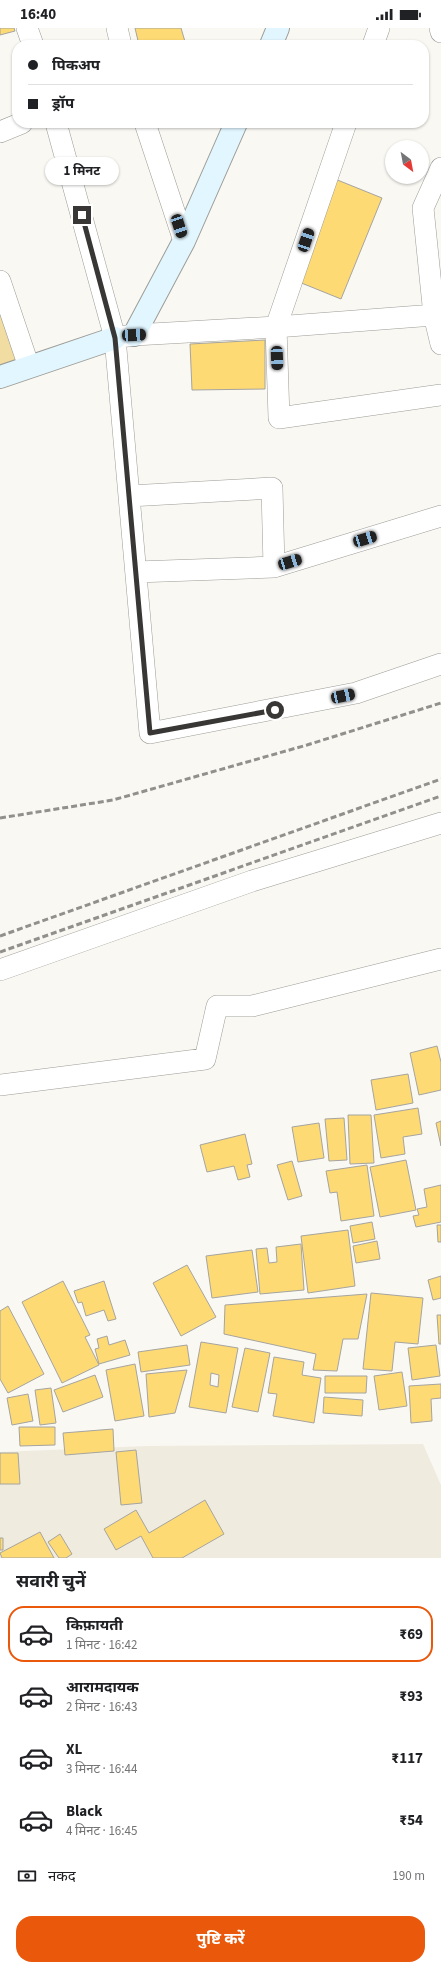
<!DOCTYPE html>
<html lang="hi">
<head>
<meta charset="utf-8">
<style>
	:root { --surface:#fff; --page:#f2f2f2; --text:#202124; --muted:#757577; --line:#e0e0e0; --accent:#ea580c }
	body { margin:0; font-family:"Source Sans 3","Noto Sans Devanagari",sans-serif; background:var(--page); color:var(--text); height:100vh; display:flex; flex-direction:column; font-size:15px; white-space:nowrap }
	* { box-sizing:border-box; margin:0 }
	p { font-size:13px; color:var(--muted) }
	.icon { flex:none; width:22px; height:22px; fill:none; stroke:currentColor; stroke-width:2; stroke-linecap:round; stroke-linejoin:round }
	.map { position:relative; height:1530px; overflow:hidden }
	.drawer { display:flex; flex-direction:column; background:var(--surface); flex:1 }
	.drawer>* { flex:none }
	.top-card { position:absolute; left:12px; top:12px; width:417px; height:88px; border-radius:16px; box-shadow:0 1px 3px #0004; display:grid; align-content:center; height:88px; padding:0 16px; background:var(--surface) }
	.needle { width:26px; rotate:148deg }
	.tools { position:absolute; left:385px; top:112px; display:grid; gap:8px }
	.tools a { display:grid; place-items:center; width:44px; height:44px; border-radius:50%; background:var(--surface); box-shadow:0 1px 3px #0004; font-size:20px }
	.end { position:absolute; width:18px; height:18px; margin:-9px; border:5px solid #383735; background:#fff; box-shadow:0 0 0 2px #fff }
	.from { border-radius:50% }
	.bubble { position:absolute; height:28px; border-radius:14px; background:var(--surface); box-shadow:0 1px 3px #0004; font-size:13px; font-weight:700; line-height:28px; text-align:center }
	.car { position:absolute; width:12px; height:24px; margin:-12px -6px; border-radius:5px; box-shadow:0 0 3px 1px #0007; background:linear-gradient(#222 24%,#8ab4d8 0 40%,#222 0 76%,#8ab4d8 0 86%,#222 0) }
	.top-card b { display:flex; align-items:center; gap:14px; height:38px; font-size:15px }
	.top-card b+b { border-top:1px solid var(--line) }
	.top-card i { width:10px; height:10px; background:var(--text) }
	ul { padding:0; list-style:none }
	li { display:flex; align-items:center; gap:12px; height:56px; margin:0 8px 6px; padding:0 8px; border:2px solid transparent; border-radius:16px }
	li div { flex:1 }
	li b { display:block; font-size:15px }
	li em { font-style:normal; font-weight:700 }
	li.active { border-color:var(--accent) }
	li>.icon { width:36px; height:36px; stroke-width:1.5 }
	h2 { padding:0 16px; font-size:18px; line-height:48px }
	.pay { display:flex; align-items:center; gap:10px; height:44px; padding:0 16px; font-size:15px }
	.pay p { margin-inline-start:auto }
	.action { display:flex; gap:8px; margin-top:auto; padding:8px 16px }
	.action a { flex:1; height:46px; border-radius:16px; background:var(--accent); color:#fff; font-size:16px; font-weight:700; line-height:46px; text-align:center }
	.status { display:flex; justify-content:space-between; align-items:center; height:28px; padding:0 20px; background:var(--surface); direction:ltr }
	.status svg { height:11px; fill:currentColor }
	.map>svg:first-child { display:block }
	.built { fill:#efebdf }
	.green { fill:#f1dca1 }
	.building { fill:#fdda74; stroke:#a6a4a0; fill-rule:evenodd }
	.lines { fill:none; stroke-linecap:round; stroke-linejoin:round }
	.street-casing { stroke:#9d9c97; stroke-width:22 }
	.secondary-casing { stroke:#9d9c97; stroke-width:24 }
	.street { stroke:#fff; stroke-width:21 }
	.secondary { stroke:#e1f6ff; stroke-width:22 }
	.rail { stroke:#91908c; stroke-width:3; stroke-dasharray:6 3; stroke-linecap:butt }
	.route { stroke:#383735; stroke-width:5 }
</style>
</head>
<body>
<div class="status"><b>16:40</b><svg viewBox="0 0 49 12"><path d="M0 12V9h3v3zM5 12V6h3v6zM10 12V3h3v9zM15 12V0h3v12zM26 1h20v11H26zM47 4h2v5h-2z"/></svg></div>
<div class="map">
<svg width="441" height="1530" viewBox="0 0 441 1530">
	<rect width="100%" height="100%" fill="#f9f8f3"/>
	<!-- built -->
	<path class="built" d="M423 1416 441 1457V1530H0V1424L147 1418Z"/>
	<!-- green -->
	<path class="green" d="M0 253 29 339 0 349Z"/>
	<!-- building -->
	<path class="building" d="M0 0H14L15 3 0 7Z
		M135 0H181L186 17H139Z
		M335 151 382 170 341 271 294 252Z
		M265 312V361L192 362 190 316Z
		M437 1018 441 1034V1062L419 1067 410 1025Z
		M408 1046 413 1075 376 1082 371 1052Z
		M418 1080 422 1106 403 1109 405 1126 381 1130 374 1087Z
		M348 1087H371L374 1135 350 1136Z
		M344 1090 347 1132 329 1133 325 1091Z
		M441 1093V1118L436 1095Z
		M319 1095 324 1130 298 1134 292 1099Z
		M245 1106 252 1136 247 1137 250 1149 238 1152 234 1138 207 1144 200 1117Z
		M406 1132 416 1182 380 1189 370 1139Z
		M292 1133 302 1168 288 1172 277 1137Z
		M367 1137 374 1188 341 1193 337 1164 330 1165 326 1143Z
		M441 1157V1194L416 1199 413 1188 419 1187 417 1181 427 1179 424 1161Z
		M372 1194 375 1211 353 1215 350 1198Z
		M437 1197H441V1214H438Z
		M348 1202 355 1258 308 1265 301 1208Z
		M377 1213 380 1231 356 1235 353 1218Z
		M301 1216 304 1262 260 1266 256 1221 267 1220 269 1235 277 1234 276 1219Z
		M252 1222 258 1264 212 1270 206 1228Z
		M187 1237 216 1289 181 1308 153 1255Z
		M441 1248V1270L433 1272 428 1252Z
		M63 1253 90 1307 85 1309 99 1337 62 1355 22 1274Z
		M104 1253 116 1291 108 1293 104 1282 86 1288 82 1274 78 1275 74 1263Z
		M371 1265 423 1270 418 1316 395 1314 392 1343 363 1341Z
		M367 1266 358 1311H343L337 1343 313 1342 316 1326 224 1306 225 1277Z
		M8 1278 44 1346 8 1365 0 1351V1283Z
		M437 1287H441V1316H439Z
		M107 1308 109 1317 125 1312 130 1327 99 1336 95 1321 99 1320 97 1311Z
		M201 1314 238 1320 226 1385 189 1379ZM211 1345 219 1347 218 1359 210 1357Z
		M187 1317 190 1337 141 1344 138 1324Z
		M436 1317 440 1348 412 1352 408 1320Z
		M245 1320 270 1325 258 1384 232 1379Z
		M274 1329 304 1334 302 1347 321 1350 314 1395 273 1388 277 1366 268 1365Z
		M135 1336 144 1388 115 1393 106 1342Z
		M187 1342 175 1385 149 1389 146 1346Z
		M402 1344 407 1378 379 1382 374 1348Z
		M95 1347 103 1369 63 1384 54 1362Z
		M325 1348H367L366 1365H325Z
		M441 1356V1370L431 1371 432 1393 411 1395 409 1358Z
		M51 1360 56 1395 40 1397 35 1362Z
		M28 1366 33 1393 12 1397 7 1370Z
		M324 1369 363 1372 362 1388 323 1385Z
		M19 1399H55V1417L20 1418Z
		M113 1401 114 1423 65 1427 63 1405Z
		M136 1422 142 1475 121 1477 116 1424Z
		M0 1425H18L20 1456H0Z
		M205 1472 224 1506 182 1530H153L141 1508 116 1522 104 1501 136 1482 149 1505Z
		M40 1504 54 1530H2L0 1525Z
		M60 1506 72 1526 66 1530H59L48 1514Z
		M0 1510H3V1522H0Z"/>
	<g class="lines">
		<!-- street casing -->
		<g class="street-casing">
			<path id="street" d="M27 0 33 17
				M117 0 121 17
				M440 0 441 4
				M373 17 379 0
				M56 95 115 310 150 705 356 665 441 636
				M145 95 184 213
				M346 95 276 299 279 390 441 367
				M0 104 22 95
				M0 253 29 339
				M434 287 441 316
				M120 309 134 307 276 299 434 287 423 180 441 140
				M129 468 272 460 274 539
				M136 544 274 539 441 488
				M0 942 252 853 441 795
				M0 1057 205 1031 217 978H252L441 931"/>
		</g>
		<!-- secondary casing -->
		<g class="secondary-casing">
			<path id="secondary" d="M271 17 278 0
				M134 307 184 213 236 95
				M0 349 115 310"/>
		</g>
		<!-- street -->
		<use href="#street" class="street"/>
		<!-- secondary -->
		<use href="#secondary" class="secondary"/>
		<!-- rail -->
		<path class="rail" d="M0 790 113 772 307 717 441 675
			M0 908 441 751
			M0 924 441 768"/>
	</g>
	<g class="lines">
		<!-- route -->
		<path class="route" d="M82 187 115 310 150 705 275 682"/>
	</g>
</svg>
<div class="tools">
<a><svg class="needle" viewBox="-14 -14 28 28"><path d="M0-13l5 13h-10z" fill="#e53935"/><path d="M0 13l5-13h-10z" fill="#757577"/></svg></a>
</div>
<i class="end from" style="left:275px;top:682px"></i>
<i class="end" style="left:82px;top:187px"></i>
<div class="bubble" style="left:45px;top:129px;width:74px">1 मिनट</div>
<i class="car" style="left:179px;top:198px;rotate:162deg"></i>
<i class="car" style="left:306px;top:212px;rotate:19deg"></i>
<i class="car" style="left:134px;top:307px;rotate:87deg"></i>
<i class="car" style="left:277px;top:330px;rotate:178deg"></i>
<i class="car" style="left:365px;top:511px;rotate:73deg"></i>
<i class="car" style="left:290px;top:534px;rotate:73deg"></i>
<i class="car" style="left:343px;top:668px;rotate:78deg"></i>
<div class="top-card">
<b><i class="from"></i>पिकअप</b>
<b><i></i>ड्रॉप</b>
</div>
</div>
<section class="drawer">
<h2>सवारी चुनें</h2>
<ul>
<li class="active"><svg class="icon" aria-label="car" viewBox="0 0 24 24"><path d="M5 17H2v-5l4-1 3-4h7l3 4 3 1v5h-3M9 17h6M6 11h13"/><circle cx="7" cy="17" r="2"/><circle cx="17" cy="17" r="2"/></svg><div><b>किफ़ायती</b><p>1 मिनट · 16:42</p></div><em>₹69</em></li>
<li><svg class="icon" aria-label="car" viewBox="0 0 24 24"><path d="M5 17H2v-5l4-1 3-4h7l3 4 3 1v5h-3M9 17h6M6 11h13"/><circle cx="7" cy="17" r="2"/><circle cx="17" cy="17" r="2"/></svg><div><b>आरामदायक</b><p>2 मिनट · 16:43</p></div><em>₹93</em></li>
<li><svg class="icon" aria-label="car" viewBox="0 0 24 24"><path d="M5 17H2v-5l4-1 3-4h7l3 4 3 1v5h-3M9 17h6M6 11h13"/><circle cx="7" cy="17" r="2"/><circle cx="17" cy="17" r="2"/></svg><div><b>XL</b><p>3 मिनट · 16:44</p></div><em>₹117</em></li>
<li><svg class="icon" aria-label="car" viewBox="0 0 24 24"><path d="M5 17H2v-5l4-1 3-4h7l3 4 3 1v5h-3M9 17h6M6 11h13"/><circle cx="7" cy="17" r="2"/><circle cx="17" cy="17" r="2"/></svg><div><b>Black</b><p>4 मिनट · 16:45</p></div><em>₹54</em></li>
</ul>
<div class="pay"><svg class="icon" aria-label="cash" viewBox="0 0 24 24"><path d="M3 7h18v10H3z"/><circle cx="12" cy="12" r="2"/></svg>नकद<p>190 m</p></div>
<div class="action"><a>पुष्टि करें</a></div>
</section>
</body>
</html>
